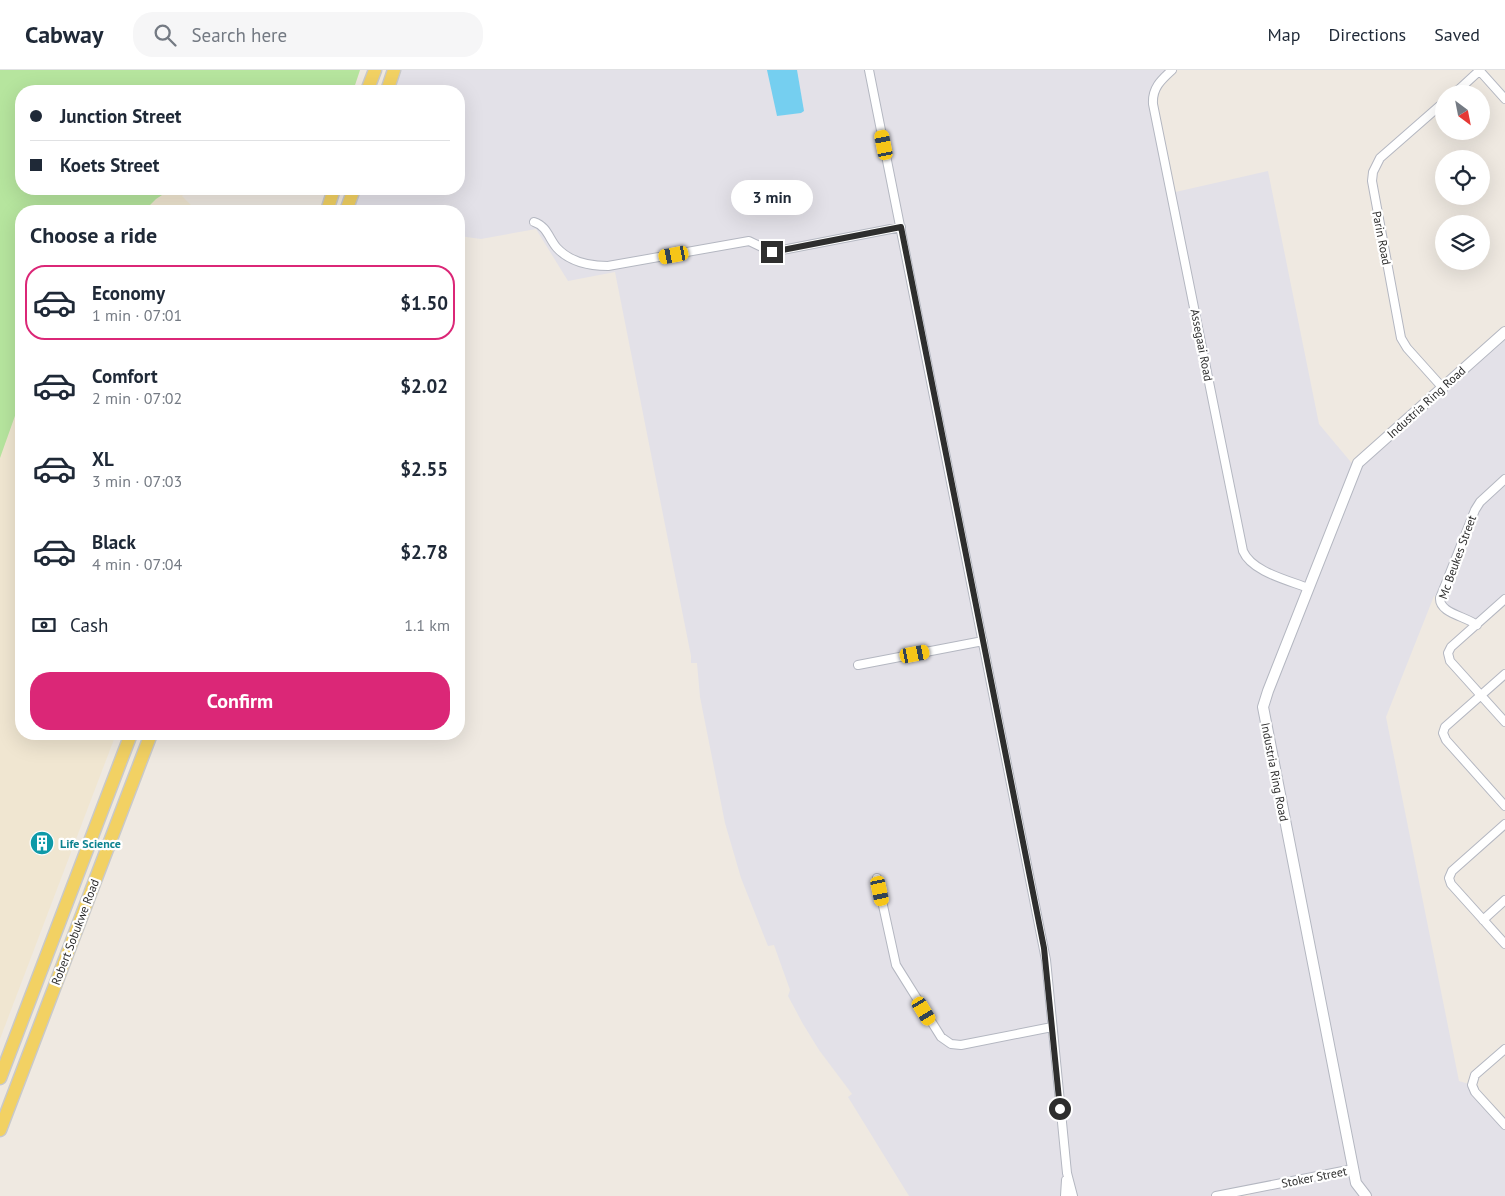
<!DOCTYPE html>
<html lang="en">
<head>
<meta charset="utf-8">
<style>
	:root { --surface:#fff; --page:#f6f6f7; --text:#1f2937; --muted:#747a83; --line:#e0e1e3; --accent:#db2777 }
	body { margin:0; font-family:"PT Sans",sans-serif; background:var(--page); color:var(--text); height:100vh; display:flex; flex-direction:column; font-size:19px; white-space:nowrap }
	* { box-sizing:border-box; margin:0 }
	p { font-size:16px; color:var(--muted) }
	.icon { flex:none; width:28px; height:28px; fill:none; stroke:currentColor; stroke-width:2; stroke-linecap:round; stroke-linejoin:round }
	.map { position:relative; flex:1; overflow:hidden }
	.sheet { position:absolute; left:15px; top:135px; width:450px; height:535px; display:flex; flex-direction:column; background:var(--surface); border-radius:20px; box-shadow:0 5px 20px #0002 }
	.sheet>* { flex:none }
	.top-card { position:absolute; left:15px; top:15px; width:450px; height:110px; border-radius:20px; box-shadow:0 5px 20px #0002; display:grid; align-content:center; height:110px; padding:0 15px; background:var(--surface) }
	.needle { width:32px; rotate:148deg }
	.buttons { position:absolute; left:1435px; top:15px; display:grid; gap:10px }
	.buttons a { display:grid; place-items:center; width:55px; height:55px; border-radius:50%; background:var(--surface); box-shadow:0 5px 20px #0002; font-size:25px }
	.end { position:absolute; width:22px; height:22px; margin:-11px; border:6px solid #2e2e2e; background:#fff; box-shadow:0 0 0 2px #fff }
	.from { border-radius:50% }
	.bubble { position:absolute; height:35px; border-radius:18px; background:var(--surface); box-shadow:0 5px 20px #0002; font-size:16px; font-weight:800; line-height:35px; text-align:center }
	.car { position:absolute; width:15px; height:30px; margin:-15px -8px; border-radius:6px; box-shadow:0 0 4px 1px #0007; background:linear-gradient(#f5c518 24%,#345 0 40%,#f5c518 0 76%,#345 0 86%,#f5c518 0) }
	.top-card b { display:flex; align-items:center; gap:18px; height:48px; font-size:19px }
	.top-card b+b { border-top:1px solid var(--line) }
	.top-card i { width:12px; height:12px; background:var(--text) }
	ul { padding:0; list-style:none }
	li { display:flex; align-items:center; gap:15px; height:75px; margin:0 10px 8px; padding:0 5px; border:2px solid transparent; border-radius:20px }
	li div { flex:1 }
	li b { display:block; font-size:19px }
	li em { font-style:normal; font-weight:800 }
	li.on { border-color:var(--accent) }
	li>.icon { width:45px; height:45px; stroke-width:1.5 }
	h2 { padding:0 15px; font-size:22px; line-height:60px }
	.pay { display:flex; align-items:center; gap:12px; height:55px; padding:0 15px; font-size:19px }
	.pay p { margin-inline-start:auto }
	.action { display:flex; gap:10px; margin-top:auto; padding:10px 15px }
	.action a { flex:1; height:58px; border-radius:20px; background:var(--accent); color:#fff; font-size:20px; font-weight:800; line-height:58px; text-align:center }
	header { display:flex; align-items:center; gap:30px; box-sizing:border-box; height:70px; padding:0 25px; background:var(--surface); border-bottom:1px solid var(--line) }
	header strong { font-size:24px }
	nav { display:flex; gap:28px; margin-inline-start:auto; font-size:18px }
	.search { width:350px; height:45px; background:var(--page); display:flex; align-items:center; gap:12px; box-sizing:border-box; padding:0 18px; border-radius:20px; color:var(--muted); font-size:19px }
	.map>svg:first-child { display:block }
	.industrial { fill:#e3e1e8 }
	.education { fill:#f0e6d1 }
	.green { fill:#b6e59e }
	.water { fill:#75cff0 }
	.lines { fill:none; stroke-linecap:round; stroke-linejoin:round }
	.minor-casing { stroke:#b4b7c1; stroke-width:10 }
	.tertiary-casing { stroke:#b4b7c1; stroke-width:12 }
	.primary-casing { stroke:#c9c9c9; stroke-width:15 }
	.minor { stroke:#fff; stroke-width:8 }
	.tertiary { stroke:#fff; stroke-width:10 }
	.primary { stroke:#f2d163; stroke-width:12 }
	.route { stroke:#2e2e2e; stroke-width:6 }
	.labels { text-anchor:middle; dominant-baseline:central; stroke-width:4.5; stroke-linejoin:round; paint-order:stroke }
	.street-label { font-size:12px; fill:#2e2e2e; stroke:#fff }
	.culture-label { font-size:12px; font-weight:bold; fill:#0d838f; stroke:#fff; text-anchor:start }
</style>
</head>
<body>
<header>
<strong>Cabway</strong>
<div class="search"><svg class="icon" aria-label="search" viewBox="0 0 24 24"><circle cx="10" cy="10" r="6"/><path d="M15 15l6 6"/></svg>Search here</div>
<nav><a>Map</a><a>Directions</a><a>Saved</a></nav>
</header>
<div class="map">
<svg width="1505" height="1126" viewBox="0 0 1505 1126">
	<rect width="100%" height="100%" fill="#efe9e1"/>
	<!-- industrial -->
	<path class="industrial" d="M395 0H1171L1153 21 1171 123 1268 101 1319 354 1355 397 1505 261V530L1476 555 1444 539 1440 528 1434 526 1386 647 1459 1011 1472 1015 1505 1055V1126H1250L1249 1119 1213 1126H909L848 1027 852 1024 819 980 803 954 788 926 790 920 774 875 768 876 741 808 725 753 700 627 697 593H691V586L615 202 568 211 536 159 481 169 459 166V141H347L354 119H459V21H387Z"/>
	<!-- education -->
	<path class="education" d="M0 0H360L353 21H21V119H189L182 126 197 141H21V664H116L0 969Z"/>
	<!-- green -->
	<path class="green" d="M0 0H360L353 21H21V119H171L156 129 144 141H21V329L0 388Z"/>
	<!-- water -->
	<path class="water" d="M767 0H797L804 41 801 43 777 46Z"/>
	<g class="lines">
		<!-- minor casing -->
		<g class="minor-casing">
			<path id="minor" d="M869 0 1046 890 1067 1103 1073 1126
				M1172 0C1161 10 1152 18 1153 34L1243 481C1252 502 1288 510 1308 518
				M1479 0 1505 29
				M1454 24 1480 0
				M534 152C547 156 549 169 557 178 570 192 590 196 608 196L749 171 772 182 901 157
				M1442 317 1407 278 1401 268 1372 111 1373 102 1380 88 1444 32
				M1505 529 1451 577 1448 583 1450 591 1505 652
				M1477 555C1465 546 1439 543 1440 528L1475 440 1480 432 1505 409
				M858 595 983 571
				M1505 604 1445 657 1443 663 1446 670 1505 736
				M1505 754 1452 801 1449 808 1451 814 1505 874
				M877 808 896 895 941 967 951 974 961 975 1052 957
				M1483 850 1505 830
				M1505 979 1475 1005 1472 1015 1475 1022 1505 1055
				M1065 1126 1066 1110
				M1216 1126 1353 1099"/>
		</g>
		<!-- tertiary casing -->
		<g class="tertiary-casing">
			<path id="tertiary" d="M1366 1126 1356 1113 1355 1108 1263 637 1268 621 1358 393 1505 262"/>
		</g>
		<!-- primary casing -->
		<g class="primary-casing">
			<path id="primary" d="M367 21 375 0
				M387 21 394 0
				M327 141 334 119
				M346 141 354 119
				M0 1008 131 664
				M0 1060 151 664"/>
		</g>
		<!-- minor -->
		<use href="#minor" class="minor"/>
		<!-- tertiary -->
		<use href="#tertiary" class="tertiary"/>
		<!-- primary -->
		<use href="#primary" class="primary"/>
	</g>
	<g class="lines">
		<!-- route -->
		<path class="route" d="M772 182 901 157 1044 878 1060 1039"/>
	</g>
	<!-- icons -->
	<defs>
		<g id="building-disc" transform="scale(1.25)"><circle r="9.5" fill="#0f9aa8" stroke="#fff"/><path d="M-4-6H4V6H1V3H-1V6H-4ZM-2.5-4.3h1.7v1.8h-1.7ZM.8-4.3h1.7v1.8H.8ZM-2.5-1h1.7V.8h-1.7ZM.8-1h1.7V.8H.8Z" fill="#fff"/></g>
	</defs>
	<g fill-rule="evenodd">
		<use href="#building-disc" x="42" y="773"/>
	</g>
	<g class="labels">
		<!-- street labels -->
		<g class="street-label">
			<text transform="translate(1382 168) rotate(79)">Parin Road</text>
			<text transform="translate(1202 275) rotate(79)">Assegaai Road</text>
			<text transform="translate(1426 332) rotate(-42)">Industria Ring Road</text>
			<text transform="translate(1457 487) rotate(-70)">Mc Beukes Street</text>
			<text transform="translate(1275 702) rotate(79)">Industria Ring Road</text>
			<text transform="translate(75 862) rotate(-69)">Robert Sobukwe Road</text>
			<text transform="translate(1314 1107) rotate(-11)">Stoker Street</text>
		</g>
		<!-- culture labels -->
		<g class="culture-label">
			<text x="60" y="773">Life Science</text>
		</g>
	</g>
</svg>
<div class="buttons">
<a><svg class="needle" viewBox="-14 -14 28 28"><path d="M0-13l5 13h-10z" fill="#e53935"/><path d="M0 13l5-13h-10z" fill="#747a83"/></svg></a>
<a><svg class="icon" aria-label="locate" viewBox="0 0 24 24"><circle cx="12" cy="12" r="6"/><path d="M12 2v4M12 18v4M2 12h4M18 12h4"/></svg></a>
<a><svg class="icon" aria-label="layers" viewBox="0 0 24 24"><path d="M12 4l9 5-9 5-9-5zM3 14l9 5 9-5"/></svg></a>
</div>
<i class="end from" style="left:1060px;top:1039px"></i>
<i class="end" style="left:772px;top:182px"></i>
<div class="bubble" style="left:731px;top:110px;width:82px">3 min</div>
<i class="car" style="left:884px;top:75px;rotate:349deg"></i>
<i class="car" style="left:674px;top:185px;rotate:259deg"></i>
<i class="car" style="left:915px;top:584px;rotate:79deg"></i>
<i class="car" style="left:880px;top:821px;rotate:168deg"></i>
<i class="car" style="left:924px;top:941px;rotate:149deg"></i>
<div class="top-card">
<b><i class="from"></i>Junction Street</b>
<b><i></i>Koets Street</b>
</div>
<section class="sheet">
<h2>Choose a ride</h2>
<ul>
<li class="on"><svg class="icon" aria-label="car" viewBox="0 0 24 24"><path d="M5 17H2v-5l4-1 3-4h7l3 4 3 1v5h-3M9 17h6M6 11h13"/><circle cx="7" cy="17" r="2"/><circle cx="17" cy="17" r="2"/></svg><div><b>Economy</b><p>1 min · 07:01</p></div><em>$1.50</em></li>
<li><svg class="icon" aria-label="car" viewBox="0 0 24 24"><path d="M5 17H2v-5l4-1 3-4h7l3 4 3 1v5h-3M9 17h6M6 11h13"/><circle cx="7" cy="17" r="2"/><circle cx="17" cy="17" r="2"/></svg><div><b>Comfort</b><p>2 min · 07:02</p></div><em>$2.02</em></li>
<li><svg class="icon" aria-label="car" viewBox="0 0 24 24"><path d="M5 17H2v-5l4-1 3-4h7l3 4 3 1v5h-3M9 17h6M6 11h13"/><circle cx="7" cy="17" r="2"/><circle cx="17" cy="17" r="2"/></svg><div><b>XL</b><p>3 min · 07:03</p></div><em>$2.55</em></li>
<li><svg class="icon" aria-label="car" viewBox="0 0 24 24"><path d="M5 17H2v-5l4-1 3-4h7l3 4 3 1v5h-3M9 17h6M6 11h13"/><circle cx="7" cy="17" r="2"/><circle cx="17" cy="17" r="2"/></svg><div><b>Black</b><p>4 min · 07:04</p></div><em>$2.78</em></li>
</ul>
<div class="pay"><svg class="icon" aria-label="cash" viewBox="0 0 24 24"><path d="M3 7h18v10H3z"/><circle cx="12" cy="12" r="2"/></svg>Cash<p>1.1 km</p></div>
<div class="action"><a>Confirm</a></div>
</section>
</div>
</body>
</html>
